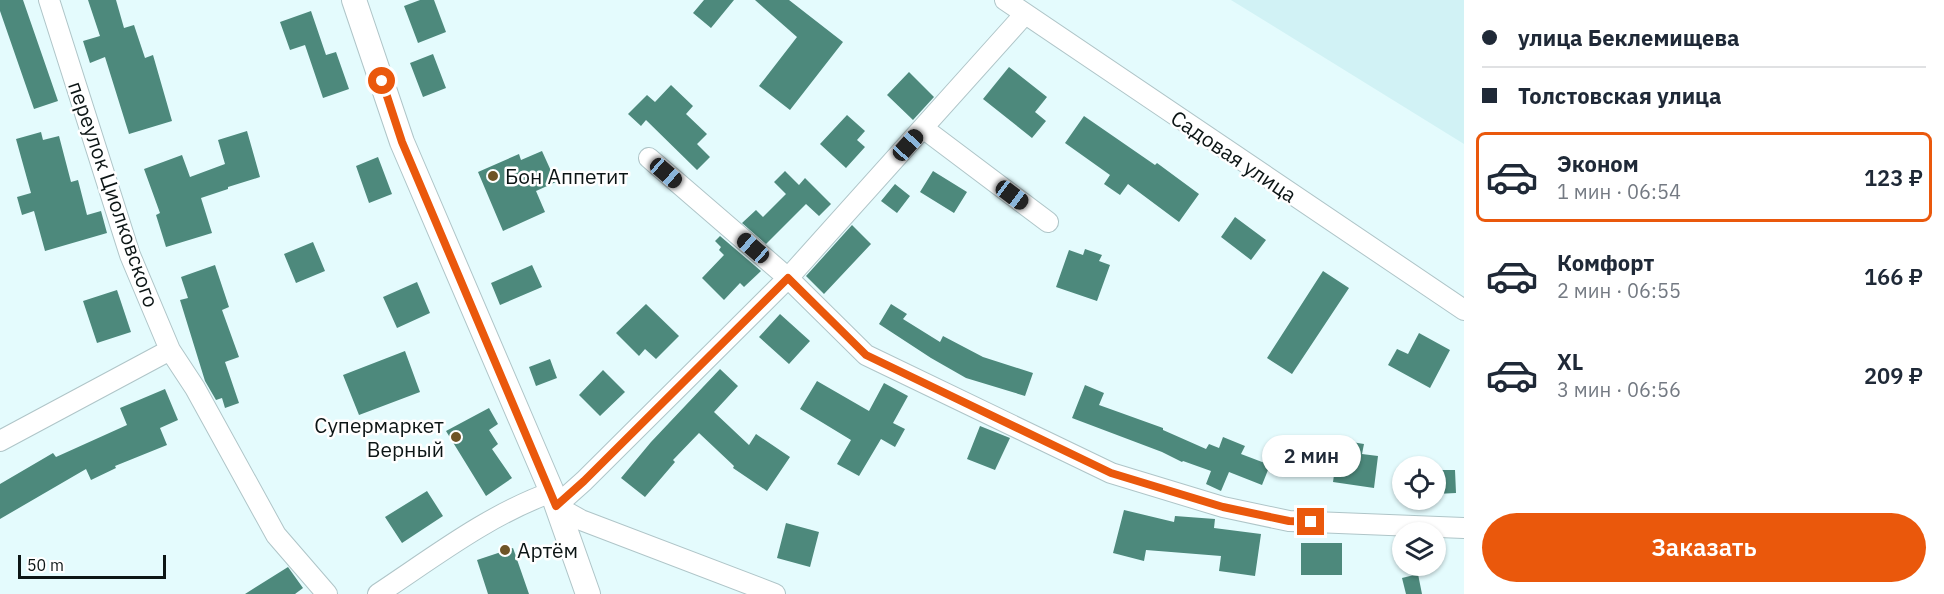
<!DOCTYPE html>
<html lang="ru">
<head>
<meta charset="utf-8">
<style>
	:root { --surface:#fff; --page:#f6f6f7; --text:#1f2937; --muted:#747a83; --line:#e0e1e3; --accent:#ea580c }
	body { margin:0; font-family:"IBM Plex Sans",sans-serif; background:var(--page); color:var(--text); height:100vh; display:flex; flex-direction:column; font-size:22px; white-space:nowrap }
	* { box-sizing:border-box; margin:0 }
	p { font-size:20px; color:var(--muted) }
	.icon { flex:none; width:33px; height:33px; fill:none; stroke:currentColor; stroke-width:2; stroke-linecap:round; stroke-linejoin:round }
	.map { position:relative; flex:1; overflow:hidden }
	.details { display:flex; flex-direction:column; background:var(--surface); width:480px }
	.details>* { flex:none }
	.guide { display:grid; align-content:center; height:132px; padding:0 18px; background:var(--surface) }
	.tools { position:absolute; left:1392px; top:456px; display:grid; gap:12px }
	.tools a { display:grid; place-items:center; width:54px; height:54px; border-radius:50%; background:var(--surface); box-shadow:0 2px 4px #0004; font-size:30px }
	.scale { position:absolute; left:18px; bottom:15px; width:148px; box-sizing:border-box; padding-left:6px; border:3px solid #0c1515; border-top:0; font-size:16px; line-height:21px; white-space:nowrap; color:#0c1515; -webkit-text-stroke:4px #fff; paint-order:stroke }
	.end { position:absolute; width:27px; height:27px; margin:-14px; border:8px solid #ea580c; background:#fff; box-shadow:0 0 0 3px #fff }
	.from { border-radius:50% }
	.bubble { position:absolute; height:42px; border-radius:21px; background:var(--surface); box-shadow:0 2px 4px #0004; font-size:20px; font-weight:600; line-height:42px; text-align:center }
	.car { position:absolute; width:18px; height:36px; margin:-18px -9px; border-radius:8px; box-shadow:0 0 4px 2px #0007; background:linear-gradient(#222 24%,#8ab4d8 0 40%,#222 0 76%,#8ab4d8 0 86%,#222 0) }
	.guide b { display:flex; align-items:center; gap:21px; height:57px; font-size:22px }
	.guide b+b { border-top:2px solid var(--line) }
	.guide i { width:15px; height:15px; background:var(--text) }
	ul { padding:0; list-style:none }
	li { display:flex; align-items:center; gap:18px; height:90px; margin:0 12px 9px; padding:0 6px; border:3px solid transparent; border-radius:9px }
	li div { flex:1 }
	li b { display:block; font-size:22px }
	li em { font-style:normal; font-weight:600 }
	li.active { border-color:var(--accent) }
	li>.icon { width:54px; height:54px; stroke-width:1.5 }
	.primary-button { display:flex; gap:12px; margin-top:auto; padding:12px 18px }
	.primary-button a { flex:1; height:69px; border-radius:36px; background:var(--accent); color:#fff; font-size:24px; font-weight:600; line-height:69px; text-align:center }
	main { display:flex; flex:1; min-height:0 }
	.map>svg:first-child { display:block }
	.built { fill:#d1f2f5 }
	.building { fill:#4d897c }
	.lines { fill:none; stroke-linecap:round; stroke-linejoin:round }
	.minor-casing { stroke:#afc5c8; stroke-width:22 }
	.major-casing { stroke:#afc5c8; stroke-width:26 }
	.minor { stroke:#fff; stroke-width:20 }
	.major { stroke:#fff; stroke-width:24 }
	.route { stroke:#ea580c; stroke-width:8 }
	.poi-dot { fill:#6f5426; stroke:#fff; stroke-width:2 }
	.labels { text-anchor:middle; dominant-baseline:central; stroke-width:5; stroke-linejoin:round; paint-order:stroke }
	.street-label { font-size:21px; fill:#0c1515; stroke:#fff }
	.poi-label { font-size:21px; fill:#0c1515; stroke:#fff; text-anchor:start }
</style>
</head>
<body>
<main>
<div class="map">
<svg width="1464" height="594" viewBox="0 0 1464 594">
	<rect width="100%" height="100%" fill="#e4fbfd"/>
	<!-- built -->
	<path class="built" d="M1231 0H1464V144Z"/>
	<!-- building -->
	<path class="building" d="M0 0H23L58 101 34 109 0 11Z
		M88 0H116L124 28 134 25 145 58 153 55 172 121 129 134 105 57 90 63 83 41 100 36Z
		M420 0H434L446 32 418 43 404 6Z
		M704 0H734L711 28 693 13Z
		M755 0H789L843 42 790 110 759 86 797 37Z
		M311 11 326 55 336 52 349 89 323 98 305 45 290 50 280 22Z
		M433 54 446 88 423 97 410 63Z
		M1009 67 1047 97 1035 112 1046 121 1032 138 983 99Z
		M909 72 934 97 913 120 887 95Z
		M671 85 693 106 686 114 707 134 697 144 710 157 697 170 646 120 641 126 628 114 647 95 655 102Z
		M847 115 865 131 857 140 865 147 846 168 820 144Z
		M1084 116 1155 165 1157 163 1199 194 1179 222 1128 184 1120 195 1104 184 1110 175 1065 143Z
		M247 131 260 177 228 187V189L201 198 212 233 166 247 156 215 160 213 144 169 182 155 190 177 225 164 218 140Z
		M41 132 43 140 59 136 71 182 78 180 87 215 101 211 107 233 45 251 34 211 22 215 17 197 31 193 16 139Z
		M542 151 556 182 536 191 545 212 503 231 478 172 519 154 521 160Z
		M378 157 392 194 369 203 356 166Z
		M785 171 799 185 805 178 831 204 819 216 806 204 766 244 742 223 756 210 763 217 786 194 774 182Z
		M933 171 967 192 954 213 920 192Z
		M895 184 910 196 897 213 881 201Z
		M1235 217 1266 240 1251 260 1221 237Z
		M852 225 871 244 824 294 806 276Z
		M720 236 761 271 744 287 740 283 724 300 702 278 724 255 719 250 721 247 715 241Z
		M313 242 325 271 296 283 284 254Z
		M1085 249 1102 255 1099 261 1110 265 1097 301 1056 287 1069 250 1083 255Z
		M215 265 229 307 222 310 239 357 225 362 239 403 225 408 222 398 216 400 205 381 180 300 188 298 181 277Z
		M532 265 542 287 500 305 491 283Z
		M1323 271 1349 288 1292 374 1267 358Z
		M417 282 430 313 397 328 383 297Z
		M117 290 131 332 97 343 83 301Z
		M646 304 679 336 656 359 645 349 639 356 616 333Z
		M891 304 907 314 903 319 940 342 943 336 983 357 1033 373 1025 396 966 378 931 358 879 324Z
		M780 314 810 341 789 364 759 337Z
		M1419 333 1450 350 1430 388 1388 365 1397 349 1408 354Z
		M405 351 420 392 359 415 343 375Z
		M550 359 557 378 536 386 529 367Z
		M720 369 738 386 714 412 749 445 756 434 790 457 767 491 733 468 734 466 699 433 673 460 675 462 645 497 621 478 651 442Z
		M603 370 625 392 600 416 579 395Z
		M817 381 869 411 884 383 908 396 893 423 905 429 895 447 881 439 859 476 837 464 851 440 800 409Z
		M1085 385 1104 393 1099 405 1163 428V430L1206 449 1209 444 1219 448 1223 437 1245 446 1241 454 1270 465 1262 485 1229 472 1221 491 1206 484 1211 471 1183 461 1182 462 1162 452 1072 418Z
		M165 389 178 420 160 428 167 445 115 466 116 468 91 480 86 469 0 519V484L53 453 56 457 127 425 120 408Z
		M489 408 498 424 489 430 498 444 492 449 512 478 486 496 446 431Z
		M980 426 1010 438 995 470 967 459Z
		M1339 440 1364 444 1362 454 1378 456 1374 488 1333 482Z
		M1436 470H1455L1456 493 1436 494Z
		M427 491 443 516 402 543 385 517Z
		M1124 510 1174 522 1175 516 1215 519 1214 528 1261 534 1255 576 1219 571 1221 556 1146 550 1144 561 1113 553Z
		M786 523 819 532 810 567 777 558Z
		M1301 543H1342V575H1301Z
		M513 548 529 594H488L477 560Z
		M288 567 303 588 295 594H245Z
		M1418 574 1422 594H1406L1402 578Z"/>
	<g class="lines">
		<!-- minor casing -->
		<g class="minor-casing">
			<path id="minor" d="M49 0 130 255 170 350 195 388 276 535 327 594
				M1005 0 1464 310
				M923 128 1048 222
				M649 158 788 278 866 355 1111 473 1223 507 1289 521 1464 528
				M0 441 170 350
				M378 594C434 557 488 515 552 492
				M775 594 581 520 556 506 584 481 788 278 1024 15"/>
		</g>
		<!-- major casing -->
		<g class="major-casing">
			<path id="major" d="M354 0 402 142 552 492 588 594"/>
		</g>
		<!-- minor -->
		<use href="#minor" class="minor"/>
		<!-- major -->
		<use href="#major" class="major"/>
	</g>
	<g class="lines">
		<!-- route -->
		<path class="route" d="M382 81 402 142 556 506 584 481 788 278 866 355 1111 473 1223 507 1289 521 1311 522"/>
	</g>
	<!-- markers -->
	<g class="poi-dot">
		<circle cx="493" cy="176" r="6"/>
		<circle cx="456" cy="437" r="6"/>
		<circle cx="505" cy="550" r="6"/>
	</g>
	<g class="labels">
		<!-- street labels -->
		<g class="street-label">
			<text transform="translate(1234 156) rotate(34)">Садовая улица</text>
			<text transform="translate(114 194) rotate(71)">переулок Циолковского</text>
		</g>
		<!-- poi labels -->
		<g class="poi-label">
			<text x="505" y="176">Бон Аппетит</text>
			<text x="444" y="425" text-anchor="end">Супермаркет<tspan x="444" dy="24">Верный</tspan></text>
			<text x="517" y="550">Артём</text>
		</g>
	</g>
</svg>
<div class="tools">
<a><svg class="icon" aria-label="locate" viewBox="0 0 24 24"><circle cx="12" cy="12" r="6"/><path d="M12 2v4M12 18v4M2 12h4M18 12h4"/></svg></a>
<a><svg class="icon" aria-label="layers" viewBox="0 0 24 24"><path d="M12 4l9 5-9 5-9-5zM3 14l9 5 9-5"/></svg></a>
</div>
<div class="scale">50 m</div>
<i class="end from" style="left:382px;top:81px"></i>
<i class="end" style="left:1311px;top:522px"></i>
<div class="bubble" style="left:1262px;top:435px;width:99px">2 мин</div>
<i class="car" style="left:908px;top:145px;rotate:42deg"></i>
<i class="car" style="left:666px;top:173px;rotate:131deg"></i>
<i class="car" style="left:1012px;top:195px;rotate:127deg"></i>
<i class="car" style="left:753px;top:248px;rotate:311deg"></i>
</div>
<section class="details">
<div class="guide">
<b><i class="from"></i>улица Беклемищева</b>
<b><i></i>Толстовская улица</b>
</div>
<ul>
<li class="active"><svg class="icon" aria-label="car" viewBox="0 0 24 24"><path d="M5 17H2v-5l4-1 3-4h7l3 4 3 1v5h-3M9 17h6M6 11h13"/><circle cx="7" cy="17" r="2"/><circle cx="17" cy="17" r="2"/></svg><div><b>Эконом</b><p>1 мин · 06:54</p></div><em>123 ₽</em></li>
<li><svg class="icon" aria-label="car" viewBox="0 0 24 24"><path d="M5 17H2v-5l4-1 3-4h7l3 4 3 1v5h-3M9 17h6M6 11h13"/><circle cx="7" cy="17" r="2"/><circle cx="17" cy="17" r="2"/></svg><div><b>Комфорт</b><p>2 мин · 06:55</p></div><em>166 ₽</em></li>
<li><svg class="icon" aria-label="car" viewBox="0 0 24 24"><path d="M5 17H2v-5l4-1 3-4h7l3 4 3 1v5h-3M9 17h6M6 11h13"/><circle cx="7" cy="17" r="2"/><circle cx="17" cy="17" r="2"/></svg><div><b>XL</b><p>3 мин · 06:56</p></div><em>209 ₽</em></li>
</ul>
<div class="primary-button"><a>Заказать</a></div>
</section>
</main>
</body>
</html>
